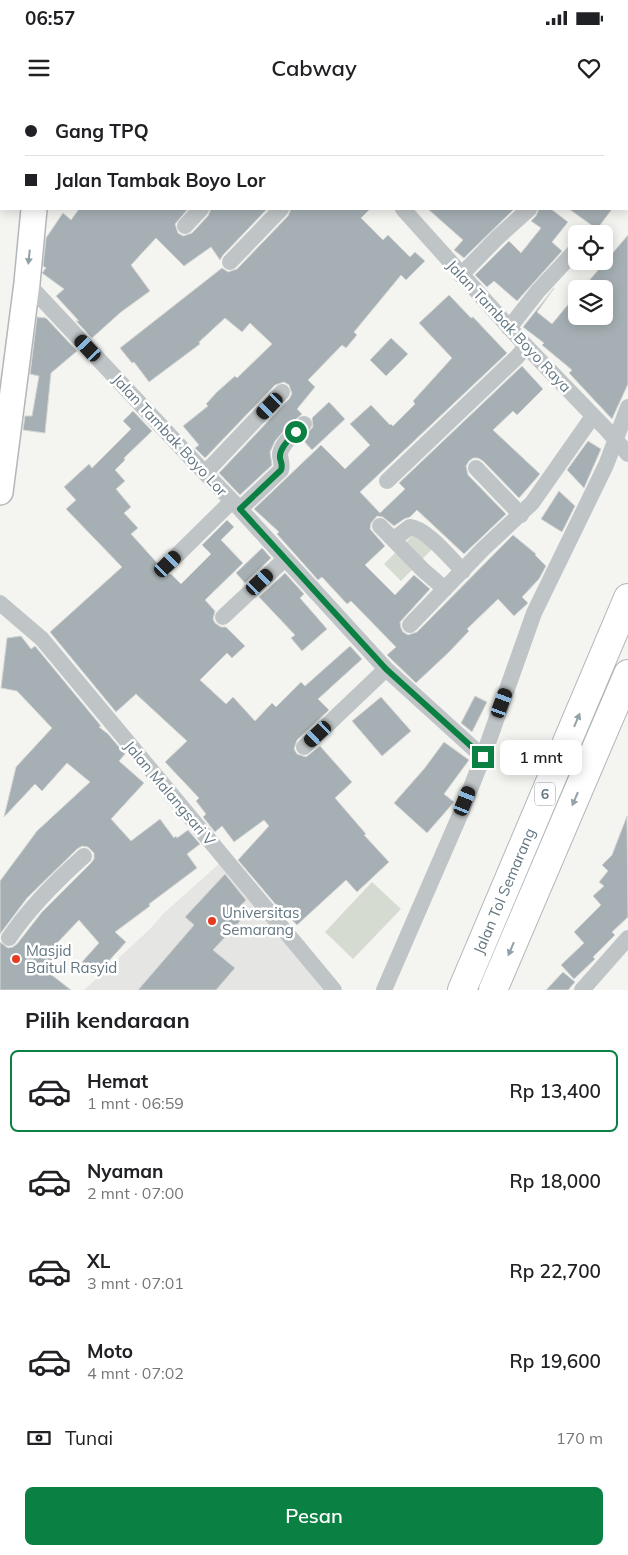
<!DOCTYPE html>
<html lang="id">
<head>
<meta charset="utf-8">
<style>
	:root { --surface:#fff; --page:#f2f2f2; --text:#202124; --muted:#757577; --line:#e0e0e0; --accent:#0b8043 }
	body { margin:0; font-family:Mulish,sans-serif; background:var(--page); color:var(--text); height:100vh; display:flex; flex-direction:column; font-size:19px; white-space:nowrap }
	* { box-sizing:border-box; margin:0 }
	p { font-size:16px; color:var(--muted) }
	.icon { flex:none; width:28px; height:28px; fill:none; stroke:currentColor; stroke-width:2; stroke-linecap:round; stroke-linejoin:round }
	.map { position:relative; height:890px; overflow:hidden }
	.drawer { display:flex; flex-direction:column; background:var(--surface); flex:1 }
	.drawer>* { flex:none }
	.guide { position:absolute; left:0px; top:0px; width:629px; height:110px; box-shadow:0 2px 12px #0003; display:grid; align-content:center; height:110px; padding:0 25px; background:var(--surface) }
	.fabs { position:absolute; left:568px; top:125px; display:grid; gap:10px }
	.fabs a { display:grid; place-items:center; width:45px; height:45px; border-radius:8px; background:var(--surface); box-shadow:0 2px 12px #0003; font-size:25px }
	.end { position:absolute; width:22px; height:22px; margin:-11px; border:6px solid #0b8043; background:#fff; box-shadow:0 0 0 2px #fff }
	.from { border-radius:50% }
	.bubble { position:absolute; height:35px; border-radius:8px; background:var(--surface); box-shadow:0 2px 12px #0003; font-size:16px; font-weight:600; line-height:35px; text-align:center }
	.car { position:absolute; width:15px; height:30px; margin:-15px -8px; border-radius:6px; box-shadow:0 0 4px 1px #0007; background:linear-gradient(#222 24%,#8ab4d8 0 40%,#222 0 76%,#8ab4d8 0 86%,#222 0) }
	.guide b { display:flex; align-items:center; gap:18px; height:48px; font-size:19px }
	.guide b+b { border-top:1px solid var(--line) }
	.guide i { width:12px; height:12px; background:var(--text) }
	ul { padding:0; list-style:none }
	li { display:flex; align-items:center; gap:15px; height:82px; margin:0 10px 8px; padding:0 15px; border:2px solid transparent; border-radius:8px }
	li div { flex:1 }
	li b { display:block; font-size:19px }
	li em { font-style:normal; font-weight:600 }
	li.selected { border-color:var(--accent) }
	li>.icon { width:45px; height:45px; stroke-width:1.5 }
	h2 { padding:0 25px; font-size:22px; line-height:60px }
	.pay { display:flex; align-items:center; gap:12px; height:55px; padding:0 25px; font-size:19px }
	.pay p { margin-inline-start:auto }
	.primary-button { display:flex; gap:10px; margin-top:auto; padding:10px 25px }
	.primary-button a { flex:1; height:58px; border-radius:8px; background:var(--accent); color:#fff; font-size:20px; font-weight:600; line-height:58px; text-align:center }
	.status { display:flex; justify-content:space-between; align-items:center; height:35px; padding:0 25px; background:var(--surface); direction:ltr }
	.status svg { height:14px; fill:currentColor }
	header { display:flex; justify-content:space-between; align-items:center; height:65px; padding:0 25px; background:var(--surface); font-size:22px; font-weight:600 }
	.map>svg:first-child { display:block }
	.built { fill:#e5e5e4 }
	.green { fill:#d6dbd1 }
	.building { fill:#a6b0b4; stroke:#d5d5d3 }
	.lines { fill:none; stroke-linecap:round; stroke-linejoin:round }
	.primary-casing { stroke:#b2b7ba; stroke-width:28 }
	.motorway-casing { stroke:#b2b6b9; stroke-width:30 }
	.minor { stroke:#bfc4c6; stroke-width:16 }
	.primary { stroke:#fff; stroke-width:25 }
	.motorway { stroke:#fff; stroke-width:28 }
	.oneway { fill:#92a0a8 }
	.route { stroke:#0b8043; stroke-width:6 }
	.poi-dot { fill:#e63b1f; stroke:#fff; stroke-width:2 }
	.labels { text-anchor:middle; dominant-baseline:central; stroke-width:5; stroke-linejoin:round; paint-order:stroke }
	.shield { fill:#fff; stroke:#92a0a8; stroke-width:1 }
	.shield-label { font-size:14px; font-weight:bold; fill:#637782 }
	.street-label { font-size:15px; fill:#637782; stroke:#fff }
	.poi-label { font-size:15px; fill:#637782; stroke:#fff; text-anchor:start }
</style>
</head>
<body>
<div class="status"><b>06:57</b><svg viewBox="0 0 49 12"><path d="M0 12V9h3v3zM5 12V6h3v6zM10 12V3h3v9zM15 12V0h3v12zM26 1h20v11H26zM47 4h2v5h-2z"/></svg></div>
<header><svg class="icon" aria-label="menu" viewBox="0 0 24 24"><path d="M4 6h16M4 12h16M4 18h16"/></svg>Cabway<svg class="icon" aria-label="heart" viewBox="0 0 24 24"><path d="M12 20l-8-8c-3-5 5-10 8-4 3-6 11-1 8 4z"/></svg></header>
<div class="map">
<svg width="628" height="890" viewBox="0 0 628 890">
	<rect width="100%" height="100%" fill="#f4f4f0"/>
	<!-- built -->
	<path class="built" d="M221 762 323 890H84L150 829 163 814Z"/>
	<!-- green -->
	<path class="green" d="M423 425 440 441 401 481 384 464Z
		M372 782 401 809 353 859 325 832Z"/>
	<!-- building -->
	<path class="building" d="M79 109H188L175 124 178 133 183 136 192 133 208 116 211 109H267L223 155 220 160 211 147 184 166 156 138 131 165 150 191 121 212 92 238 76 221H79L56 196 64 189 42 173 46 168 43 166 46 138 63 113 71 120Z
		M291 109H370L361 118 383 140 388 135 410 157 415 152 425 161 406 180 401 175 354 232 357 235 346 248 342 245 308 280 315 287 297 309 302 314 287 327 275 341 270 352 272 365 240 395 219 373 289 299 292 294 289 285 284 282 275 285 205 358 195 348 199 345 183 326 208 306 206 304 217 292 235 276 237 278 272 244 250 223 242 232 225 218 199 242 200 244 149 282 134 262 132 263 120 248 222 168 228 172 237 169 288 116Z
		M428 109H514L464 158 454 150 463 140Z
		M539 109H551L568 122 552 142 562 151 517 201 494 181 487 187 475 175 509 141 521 153 541 128 531 121 536 116Z
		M569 109H612L597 129Z
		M628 135V284L612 319 569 273 572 270 542 245 544 243 523 227 554 188 537 212 552 224 576 195V216H604V189H582Z
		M449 195 471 218 473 217 507 253 360 392 380 413 405 389 399 383 522 266 543 289 517 315 513 311 493 330 540 374 519 398 483 361 478 358H473L469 361 466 366 468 375 506 414 464 454 417 410 410 417 404 419 394 426 383 417 377 416 371 423 370 429 385 446 365 465 395 495 414 475 430 489 400 522 401 528 403 532 408 535 417 532 513 435 536 454 535 455 546 466 539 479 522 497 528 503 514 516 498 499 467 529 469 531 449 552 416 583 387 555 396 547 351 501 347 504 322 477 318 480 277 434 279 432 254 409 321 345 345 369 370 345 350 324 371 305 390 325 391 324 393 326 415 304 413 301 452 258 419 223Z
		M37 217 46 218 77 251 51 273 45 333 23 330 25 316H32L39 276 30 274Z
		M391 238 408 254 386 276 370 260Z
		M329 302 345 319 312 350 302 339 313 327 312 318Z
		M133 311 152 331 124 358 125 360 115 370 125 381 116 389 131 407 124 413 138 428 131 434 158 464 161 471 166 474H171L181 484 211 454 202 445 227 420 234 427 221 440 243 463 205 500 215 511 213 519 215 523 221 527H226L245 546 232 558 227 553 200 580 226 604 233 597 255 621 272 603 276 607 301 582 305 586 350 546 362 559 318 599 329 610 297 640 294 649 297 654 306 657 320 646 352 682 335 698 366 734 364 735 389 762 357 792 346 780 297 825 278 805 277 806 238 760 269 726 264 720 234 742 222 726 215 732 203 717 206 714 196 701 199 698 165 662 187 641 136 594 116 612 50 532 122 467 66 409 76 400 64 387 89 364 92 368 131 329 123 321Z
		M588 341 601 349 584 388 567 370Z
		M559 391 575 406 562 432 541 419Z
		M262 448 271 458 245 483 236 473Z
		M285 473 304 494 300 498 327 529 302 551 291 538 295 535 259 497Z
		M21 536 31 549 35 546 101 626 99 627 108 634 125 654 119 661 144 683 111 719 131 741 160 719 174 738 176 736 177 738 188 730 200 744 187 754 197 768 149 804 150 806 115 832 126 842 96 875 82 862 99 843 79 820 57 843 64 849 44 869 71 890H0V842L8 848 13 847 17 844 42 812 91 763 94 759V753L88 747 82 746 77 749 27 798 0 834V781L37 731 90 682 67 663 42 691 35 684 4 717 16 667 52 628 17 591 1 588 7 538Z
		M475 596 487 602 472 632 461 623Z
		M381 597 411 631 382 656 352 621Z
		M444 642 469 660 444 694 454 702 427 733 394 703 424 669Z
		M627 716 628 817 612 832 615 835 593 857 595 859 574 879 561 865 584 843 574 832 601 805 593 796 604 786 599 782 608 771 602 765 612 755Z
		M225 774 246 800 237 810 244 817 213 850 235 868 216 890H138L194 825 185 817Z
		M563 872 575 882 568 890H546Z"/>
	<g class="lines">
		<!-- primary casing -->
		<g class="primary-casing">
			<path id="primary" d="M45 1V0
				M0 18 1 4
				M0 392 27 183 34 109"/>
		</g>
		<!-- motorway casing -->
		<g class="motorway-casing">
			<path id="motorway" d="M462 890 628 498
				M493 890 628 574"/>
		</g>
		<!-- minor -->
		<path class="minor" d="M306 0 307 1
			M198 1 199 0
			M399 1 401 0
			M496 1 497 0
			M403 109 526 246 607 330 628 354
			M185 126 201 109
			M230 162 281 109
			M461 175 497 138 529 109
			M27 183 205 373 240 409 386 569 483 657
			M509 228 538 191 576 150
			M476 368 521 415
			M205 373 282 292
			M387 381 517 257 526 246
			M240 409 281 370C283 364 280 360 280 354 282 342 296 332 304 324
			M380 426 423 470 445 489
			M394 439 410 427C426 428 451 459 463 471
			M168 464 232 401
			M0 503 42 539 334 890
			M223 517 285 459
			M410 525 483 449 532 403 593 316
			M304 647 386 569
			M9 838C30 807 56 781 84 756
			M384 890 460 715 483 657 534 513 606 365 628 307
			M582 890 628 838"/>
		<!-- primary -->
		<use href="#primary" class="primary"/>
		<!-- motorway -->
		<use href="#motorway" class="motorway"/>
	</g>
	<!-- one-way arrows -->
	<defs><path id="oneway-solid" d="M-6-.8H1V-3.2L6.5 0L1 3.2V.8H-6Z" transform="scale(1.25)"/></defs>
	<g class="oneway">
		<use href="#oneway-solid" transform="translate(29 157) rotate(96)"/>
		<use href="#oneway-solid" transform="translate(577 620) rotate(-67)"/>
		<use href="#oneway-solid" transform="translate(575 699) rotate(113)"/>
		<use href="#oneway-solid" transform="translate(511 849) rotate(113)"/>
	</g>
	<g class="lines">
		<!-- route -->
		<path class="route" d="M296 332C290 339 279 348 280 358 281 363 283 365 281 370L240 409 386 569 483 657"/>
	</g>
	<!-- markers -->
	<g class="poi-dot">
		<circle cx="212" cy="821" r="5"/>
		<circle cx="16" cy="859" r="5"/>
	</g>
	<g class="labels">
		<!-- shield labels -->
		<rect class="shield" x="535" y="682.5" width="20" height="23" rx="4"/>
		<g class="shield-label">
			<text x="545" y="694">6</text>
		</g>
		<!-- street labels -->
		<g class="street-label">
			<text transform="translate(509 226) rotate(47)">Jalan Tambak Boyo Raya</text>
			<text transform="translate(170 335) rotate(47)">Jalan Tambak Boyo Lor</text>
			<text transform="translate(170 693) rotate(50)">Jalan Malangsari V</text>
			<text transform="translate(504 791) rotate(-67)">Jalan Tol Semarang</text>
		</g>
		<!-- poi labels -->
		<g class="poi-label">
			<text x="222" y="812">Universitas<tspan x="222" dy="17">Semarang</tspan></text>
			<text x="26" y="850">Masjid<tspan x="26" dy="17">Baitul Rasyid</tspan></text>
		</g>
	</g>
</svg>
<div class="fabs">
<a><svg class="icon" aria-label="locate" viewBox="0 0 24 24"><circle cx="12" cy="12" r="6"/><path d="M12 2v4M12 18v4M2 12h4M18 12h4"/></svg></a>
<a><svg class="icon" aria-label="layers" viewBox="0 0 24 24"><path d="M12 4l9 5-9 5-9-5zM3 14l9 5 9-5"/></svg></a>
</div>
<i class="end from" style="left:296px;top:332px"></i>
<i class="end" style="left:483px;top:657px"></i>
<div class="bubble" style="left:500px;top:640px;width:82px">1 mnt</div>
<i class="car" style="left:88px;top:248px;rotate:317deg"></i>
<i class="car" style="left:270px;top:306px;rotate:224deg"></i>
<i class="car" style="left:168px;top:464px;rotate:46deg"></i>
<i class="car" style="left:260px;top:482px;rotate:47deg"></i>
<i class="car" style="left:502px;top:603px;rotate:20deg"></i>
<i class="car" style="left:318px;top:634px;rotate:227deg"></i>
<i class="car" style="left:465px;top:701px;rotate:22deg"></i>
<div class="guide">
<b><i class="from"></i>Gang TPQ</b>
<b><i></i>Jalan Tambak Boyo Lor</b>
</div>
</div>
<section class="drawer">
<h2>Pilih kendaraan</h2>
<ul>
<li class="selected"><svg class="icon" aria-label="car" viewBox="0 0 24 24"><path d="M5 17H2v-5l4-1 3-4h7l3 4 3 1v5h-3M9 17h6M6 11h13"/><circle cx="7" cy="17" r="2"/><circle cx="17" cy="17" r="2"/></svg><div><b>Hemat</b><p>1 mnt · 06:59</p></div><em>Rp 13,400</em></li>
<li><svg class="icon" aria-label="car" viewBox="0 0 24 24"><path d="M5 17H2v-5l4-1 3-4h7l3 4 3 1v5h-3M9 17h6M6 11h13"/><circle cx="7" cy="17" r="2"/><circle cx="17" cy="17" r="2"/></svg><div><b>Nyaman</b><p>2 mnt · 07:00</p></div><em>Rp 18,000</em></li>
<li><svg class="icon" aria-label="car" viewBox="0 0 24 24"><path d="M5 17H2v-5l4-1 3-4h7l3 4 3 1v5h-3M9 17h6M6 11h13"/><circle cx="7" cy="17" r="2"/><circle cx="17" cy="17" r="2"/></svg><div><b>XL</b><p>3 mnt · 07:01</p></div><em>Rp 22,700</em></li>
<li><svg class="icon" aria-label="car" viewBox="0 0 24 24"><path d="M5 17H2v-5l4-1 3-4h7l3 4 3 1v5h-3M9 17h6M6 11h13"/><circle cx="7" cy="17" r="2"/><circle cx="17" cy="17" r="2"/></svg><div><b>Moto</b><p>4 mnt · 07:02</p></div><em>Rp 19,600</em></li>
</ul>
<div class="pay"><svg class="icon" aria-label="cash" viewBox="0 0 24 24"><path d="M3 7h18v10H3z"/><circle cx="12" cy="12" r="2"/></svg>Tunai<p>170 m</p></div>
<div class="primary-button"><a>Pesan</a></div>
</section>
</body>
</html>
